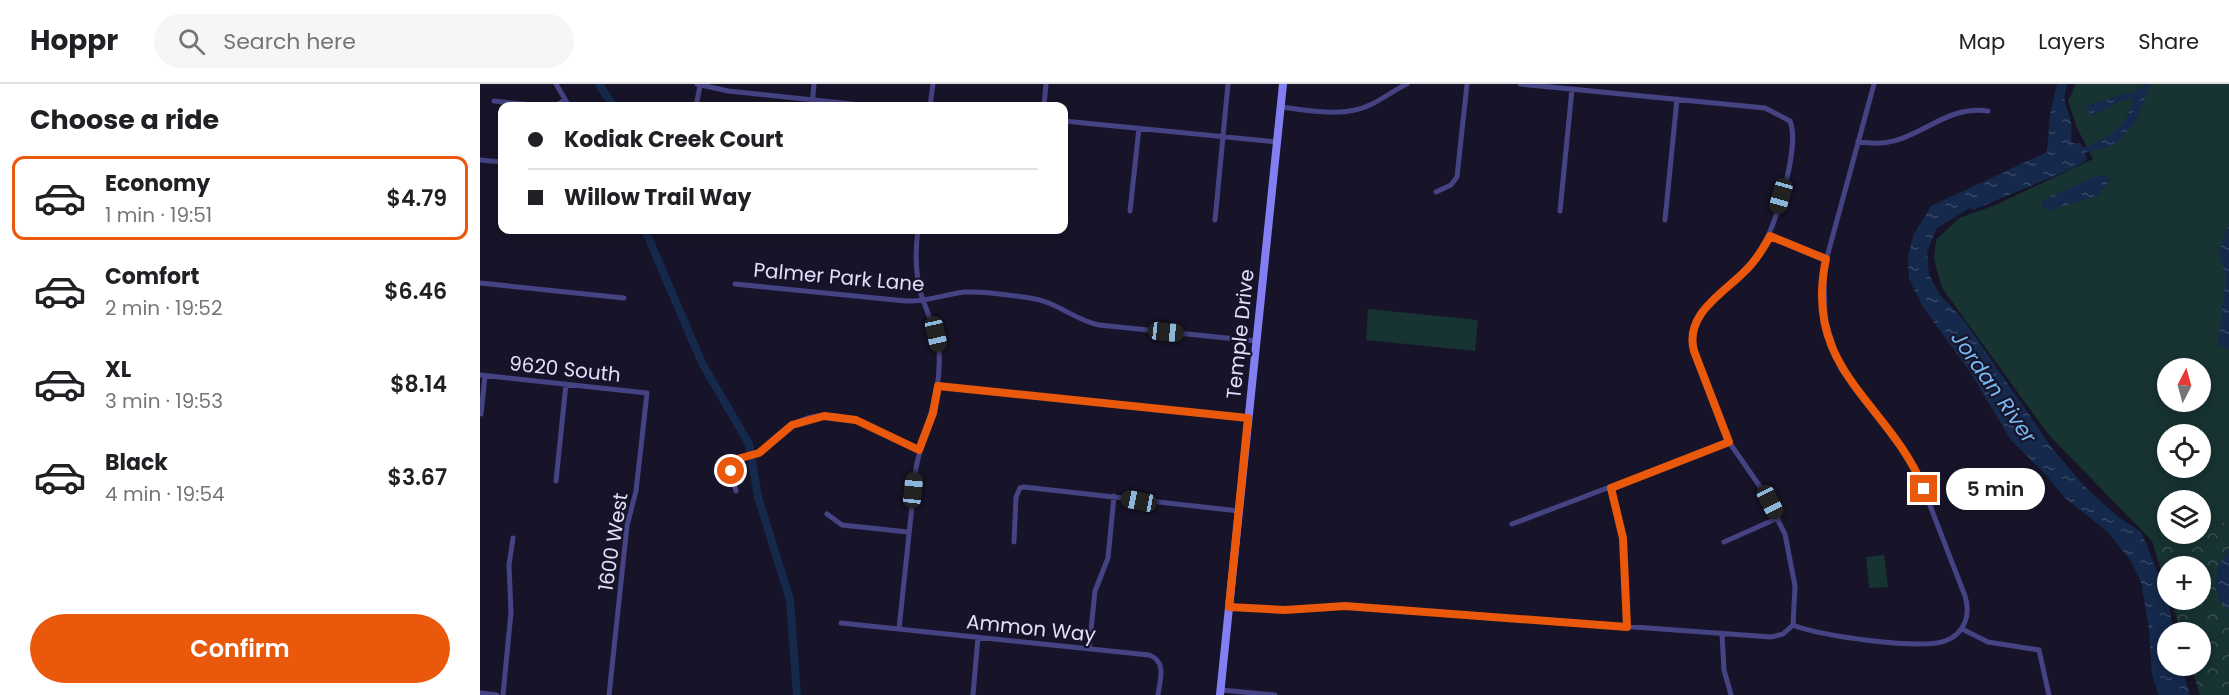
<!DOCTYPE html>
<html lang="en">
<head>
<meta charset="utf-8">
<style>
	:root { --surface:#fff; --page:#f6f6f6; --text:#202124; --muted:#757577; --line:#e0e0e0; --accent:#ea580c }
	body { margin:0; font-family:Poppins,sans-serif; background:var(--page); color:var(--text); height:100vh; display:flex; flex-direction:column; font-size:22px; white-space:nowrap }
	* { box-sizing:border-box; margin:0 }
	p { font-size:20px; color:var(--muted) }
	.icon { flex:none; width:33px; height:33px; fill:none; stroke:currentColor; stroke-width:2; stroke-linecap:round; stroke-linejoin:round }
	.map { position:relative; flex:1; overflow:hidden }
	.sheet { display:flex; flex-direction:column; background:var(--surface); width:480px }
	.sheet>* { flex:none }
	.guide { position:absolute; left:18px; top:18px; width:570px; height:132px; border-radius:12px; box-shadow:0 3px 15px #0003; display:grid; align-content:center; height:132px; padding:0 30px; background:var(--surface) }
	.needle { width:39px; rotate:6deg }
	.controls { position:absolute; left:1677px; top:274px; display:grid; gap:12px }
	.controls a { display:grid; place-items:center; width:54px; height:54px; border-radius:50%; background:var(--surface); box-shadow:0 3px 15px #0003; font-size:30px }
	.end { position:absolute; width:27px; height:27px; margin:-14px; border:8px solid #ea580c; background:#fff; box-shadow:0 0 0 3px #fff }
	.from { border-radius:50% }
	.bubble { position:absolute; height:42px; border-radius:21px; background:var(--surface); box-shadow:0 3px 15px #0003; font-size:20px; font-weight:600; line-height:42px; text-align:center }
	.car { position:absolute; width:18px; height:36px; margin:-18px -9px; border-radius:8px; box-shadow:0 0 4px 2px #0007; background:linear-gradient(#222 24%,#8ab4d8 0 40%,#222 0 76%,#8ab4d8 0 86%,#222 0) }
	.guide b { display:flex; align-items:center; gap:21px; height:57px; font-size:22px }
	.guide b+b { border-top:2px solid var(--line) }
	.guide i { width:15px; height:15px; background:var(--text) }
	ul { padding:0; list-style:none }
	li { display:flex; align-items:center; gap:18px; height:84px; margin:0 12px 9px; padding:0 18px; border:3px solid transparent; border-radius:12px }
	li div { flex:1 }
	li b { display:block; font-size:22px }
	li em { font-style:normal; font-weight:600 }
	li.active { border-color:var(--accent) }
	li>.icon { width:54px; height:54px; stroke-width:1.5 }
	h2 { padding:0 30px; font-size:27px; line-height:72px }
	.cta { display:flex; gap:12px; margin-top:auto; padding:12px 30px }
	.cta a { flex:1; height:69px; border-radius:36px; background:var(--accent); color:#fff; font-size:24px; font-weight:600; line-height:69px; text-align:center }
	header { display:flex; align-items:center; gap:36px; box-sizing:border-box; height:84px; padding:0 30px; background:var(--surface); border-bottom:2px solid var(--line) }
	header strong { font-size:28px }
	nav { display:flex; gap:33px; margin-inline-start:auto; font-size:21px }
	.search { width:420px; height:54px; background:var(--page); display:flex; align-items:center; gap:15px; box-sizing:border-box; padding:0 21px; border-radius:33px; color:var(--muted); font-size:22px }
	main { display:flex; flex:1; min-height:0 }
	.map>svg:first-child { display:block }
	.grass { fill:#173332; fill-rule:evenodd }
	.park { fill:url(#park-crowns) }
	.water { fill:url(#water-ripples) }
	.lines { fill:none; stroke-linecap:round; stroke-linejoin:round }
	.canal { stroke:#15294c; stroke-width:8 }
	.street { stroke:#464384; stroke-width:5 }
	.secondary { stroke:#837ff3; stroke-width:8 }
	.route { stroke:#ea580c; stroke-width:8 }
	.labels { text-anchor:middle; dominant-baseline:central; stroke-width:4.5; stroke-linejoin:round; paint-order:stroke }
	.street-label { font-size:20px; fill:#e2dffc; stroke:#171429 }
	.water-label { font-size:21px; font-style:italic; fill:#77b8f2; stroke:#171429 }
</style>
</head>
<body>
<header>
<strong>Hoppr</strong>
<div class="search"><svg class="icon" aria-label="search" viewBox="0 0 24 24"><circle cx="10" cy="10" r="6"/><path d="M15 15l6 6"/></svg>Search here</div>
<nav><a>Map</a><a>Layers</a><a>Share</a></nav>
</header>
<main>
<section class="sheet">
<h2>Choose a ride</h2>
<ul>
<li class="active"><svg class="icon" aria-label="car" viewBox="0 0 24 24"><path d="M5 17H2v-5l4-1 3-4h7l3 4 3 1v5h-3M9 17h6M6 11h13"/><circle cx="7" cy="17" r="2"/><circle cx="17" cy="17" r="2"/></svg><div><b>Economy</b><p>1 min · 19:51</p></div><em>$4.79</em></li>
<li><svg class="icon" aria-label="car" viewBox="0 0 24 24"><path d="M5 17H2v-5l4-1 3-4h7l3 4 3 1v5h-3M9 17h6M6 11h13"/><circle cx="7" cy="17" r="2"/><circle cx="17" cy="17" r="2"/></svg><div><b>Comfort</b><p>2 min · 19:52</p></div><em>$6.46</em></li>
<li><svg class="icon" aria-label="car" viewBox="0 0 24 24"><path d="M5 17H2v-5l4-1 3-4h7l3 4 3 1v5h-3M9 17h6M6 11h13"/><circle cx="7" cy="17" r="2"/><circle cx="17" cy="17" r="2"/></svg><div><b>XL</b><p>3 min · 19:53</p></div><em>$8.14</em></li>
<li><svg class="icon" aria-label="car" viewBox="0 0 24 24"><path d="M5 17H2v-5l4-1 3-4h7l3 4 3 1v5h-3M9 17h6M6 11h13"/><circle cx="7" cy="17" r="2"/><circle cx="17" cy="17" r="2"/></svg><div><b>Black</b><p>4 min · 19:54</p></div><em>$3.67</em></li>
</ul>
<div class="cta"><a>Confirm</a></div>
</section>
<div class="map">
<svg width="1749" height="611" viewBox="0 0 1749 611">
	<defs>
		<pattern id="park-crowns" width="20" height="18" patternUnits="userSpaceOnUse" patternTransform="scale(1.5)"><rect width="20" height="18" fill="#173332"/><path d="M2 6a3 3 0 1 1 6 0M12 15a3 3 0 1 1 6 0" fill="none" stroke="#385051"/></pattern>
		<pattern id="water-ripples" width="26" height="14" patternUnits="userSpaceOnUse" patternTransform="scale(1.5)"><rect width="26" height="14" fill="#15294c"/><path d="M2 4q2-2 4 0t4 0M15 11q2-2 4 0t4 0" fill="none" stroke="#374867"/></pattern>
	</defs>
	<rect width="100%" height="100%" fill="#171429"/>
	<!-- grass -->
	<path class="grass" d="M1596 0H1749V440L1739 437 1721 443 1720 417H1688V450H1696L1672 457 1568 350 1462 204 1454 175 1456 156 1479 134 1513 122 1613 75 1597 44 1588 17ZM1688 285H1720V318H1688ZM1688 351H1720V384H1688Z
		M888 225 998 236 995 267 886 256Z
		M1404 471 1408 503 1389 504 1386 473Z"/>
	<!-- park -->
	<path class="park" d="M1739 437 1749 440V611H1720L1711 582H1720V549H1701L1691 516H1720V483H1688L1687 506 1672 457 1696 450H1720L1721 443Z"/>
	<!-- water -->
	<path class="water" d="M1577 0H1588C1580 16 1588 23 1591 39 1593 47 1589 53 1593 59H1600L1603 64C1624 55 1651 43 1652 14L1643 16 1612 32 1606 22 1644 10 1655 9 1664 0H1670C1662 24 1654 48 1631 62 1621 67 1615 65 1605 69L1607 75 1598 82 1493 126 1490 124 1457 144 1447 167 1449 191 1460 211 1483 235 1572 364 1604 402 1637 432 1661 448 1687 510 1694 549H1688V582H1701L1710 611H1679L1672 591 1669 545 1661 498 1650 476 1628 448 1585 414 1565 390 1531 356 1489 286 1443 223 1429 195 1428 173 1433 152 1451 122 1567 68 1570 31Z
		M1627 91 1630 97 1617 112 1567 127 1561 120 1563 116 1617 92Z
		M1749 139V266L1738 260 1746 194 1739 168Z
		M1749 466V526C1728 509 1734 484 1749 466Z"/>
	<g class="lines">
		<!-- canal -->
		<path class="canal" d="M119 0 133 22
			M165 146 222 279 269 360 278 413 310 516 317 611"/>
		<!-- street -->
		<path class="street" d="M76 0 89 22
			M217 0 248 7 391 22
			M14 17 62 22
			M75 22 85 16
			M216 22 220 2
			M332 22 334 0
			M450 22 453 0
			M564 22 566 0
			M800 23C829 26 863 34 890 21 903 15 914 6 927 0
			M584 37 797 58
			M1378 57C1430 71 1459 19 1508 27
			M0 76 22 78
			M956 108 971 101 977 93 987 0
			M650 127 659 44
			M1080 127 1092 5
			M735 136 748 0
			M1185 136 1197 15
			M1290 152 1346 175
			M0 199 144 214
			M255 200 426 217C447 218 465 210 485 208 506 207 530 211 550 214 576 217 594 236 619 241L776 257
			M0 291 167 309 156 407 147 442 129 611
			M458 302 768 334
			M1 330 5 292
			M76 397 86 300
			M1131 404 1143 454 1147 543
			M256 407 251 387 253 378C261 372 272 374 279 368 290 359 299 348 312 341 356 314 399 349 439 366
			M347 430 362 441 428 448
			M1032 440 1249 358
			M534 458 536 413 540 404 544 403 759 427
			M1244 458 1298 434
			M749 523 805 526 865 522 1291 553 1303 550 1313 541 1315 502 1305 450 1281 404 1249 358 1212 258C1214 219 1254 203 1275 176 1293 153 1321 64 1310 37L1285 24 1040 0
			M361 539 669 571C687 577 680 596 678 611
			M1313 541C1338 552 1440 566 1465 557 1485 550 1491 530 1485 512L1439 393 1427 371 1361 285 1345 236 1344 184 1394 0
			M419 545 436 384C444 342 462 313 459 267 457 247 447 229 441 210 435 188 435 168 438 146
			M1482 545 1508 558 1559 566 1569 611
			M1242 550 1244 586 1251 611
			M609 565 615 507 628 474 634 412
			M741 606 795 611
			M0 609 17 611
			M23 611 31 528 29 481 33 454
			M493 611 498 553"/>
		<!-- secondary -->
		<path class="secondary" d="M740 611 803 0"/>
	</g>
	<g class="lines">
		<!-- route -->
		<path class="route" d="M251 387 257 375 279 369 312 341 344 332 376 336 439 366 453 329 458 302 768 334 749 523 805 526 865 522 1147 543 1143 454 1131 404 1249 358 1214 267C1204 230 1244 209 1265 187 1276 177 1283 165 1290 152L1346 175C1322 287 1409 318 1444 405"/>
	</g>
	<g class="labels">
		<!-- street labels -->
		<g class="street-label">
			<text transform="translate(359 193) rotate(5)">Palmer Park Lane</text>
			<text transform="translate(760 250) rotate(-84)">Temple Drive</text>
			<text transform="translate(85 285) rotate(6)">9620 South</text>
			<text transform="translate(133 458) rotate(-81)">1600 West</text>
			<text transform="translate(551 544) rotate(6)">Ammon Way</text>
		</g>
		<!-- water labels -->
		<g class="water-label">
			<text transform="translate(1514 303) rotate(55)">Jordan River</text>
		</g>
	</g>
</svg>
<div class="controls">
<a><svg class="needle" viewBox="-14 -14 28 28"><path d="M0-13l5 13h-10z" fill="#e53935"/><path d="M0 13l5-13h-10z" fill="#757577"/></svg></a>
<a><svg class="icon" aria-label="locate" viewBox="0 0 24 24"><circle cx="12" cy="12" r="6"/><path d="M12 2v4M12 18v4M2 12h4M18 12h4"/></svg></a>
<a><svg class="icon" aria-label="layers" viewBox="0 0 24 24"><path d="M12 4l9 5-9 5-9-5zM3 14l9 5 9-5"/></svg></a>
<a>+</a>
<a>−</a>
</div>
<i class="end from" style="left:251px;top:387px"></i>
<i class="end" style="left:1444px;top:405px"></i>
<div class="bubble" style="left:1466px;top:384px;width:99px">5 min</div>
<i class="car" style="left:1301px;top:112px;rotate:196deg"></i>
<i class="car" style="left:686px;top:248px;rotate:96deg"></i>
<i class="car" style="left:456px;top:250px;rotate:167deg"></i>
<i class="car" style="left:433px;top:406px;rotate:6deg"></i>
<i class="car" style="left:659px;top:417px;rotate:281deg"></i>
<i class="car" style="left:1290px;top:418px;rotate:153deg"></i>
<div class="guide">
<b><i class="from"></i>Kodiak Creek Court</b>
<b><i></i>Willow Trail Way</b>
</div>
</div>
</main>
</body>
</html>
